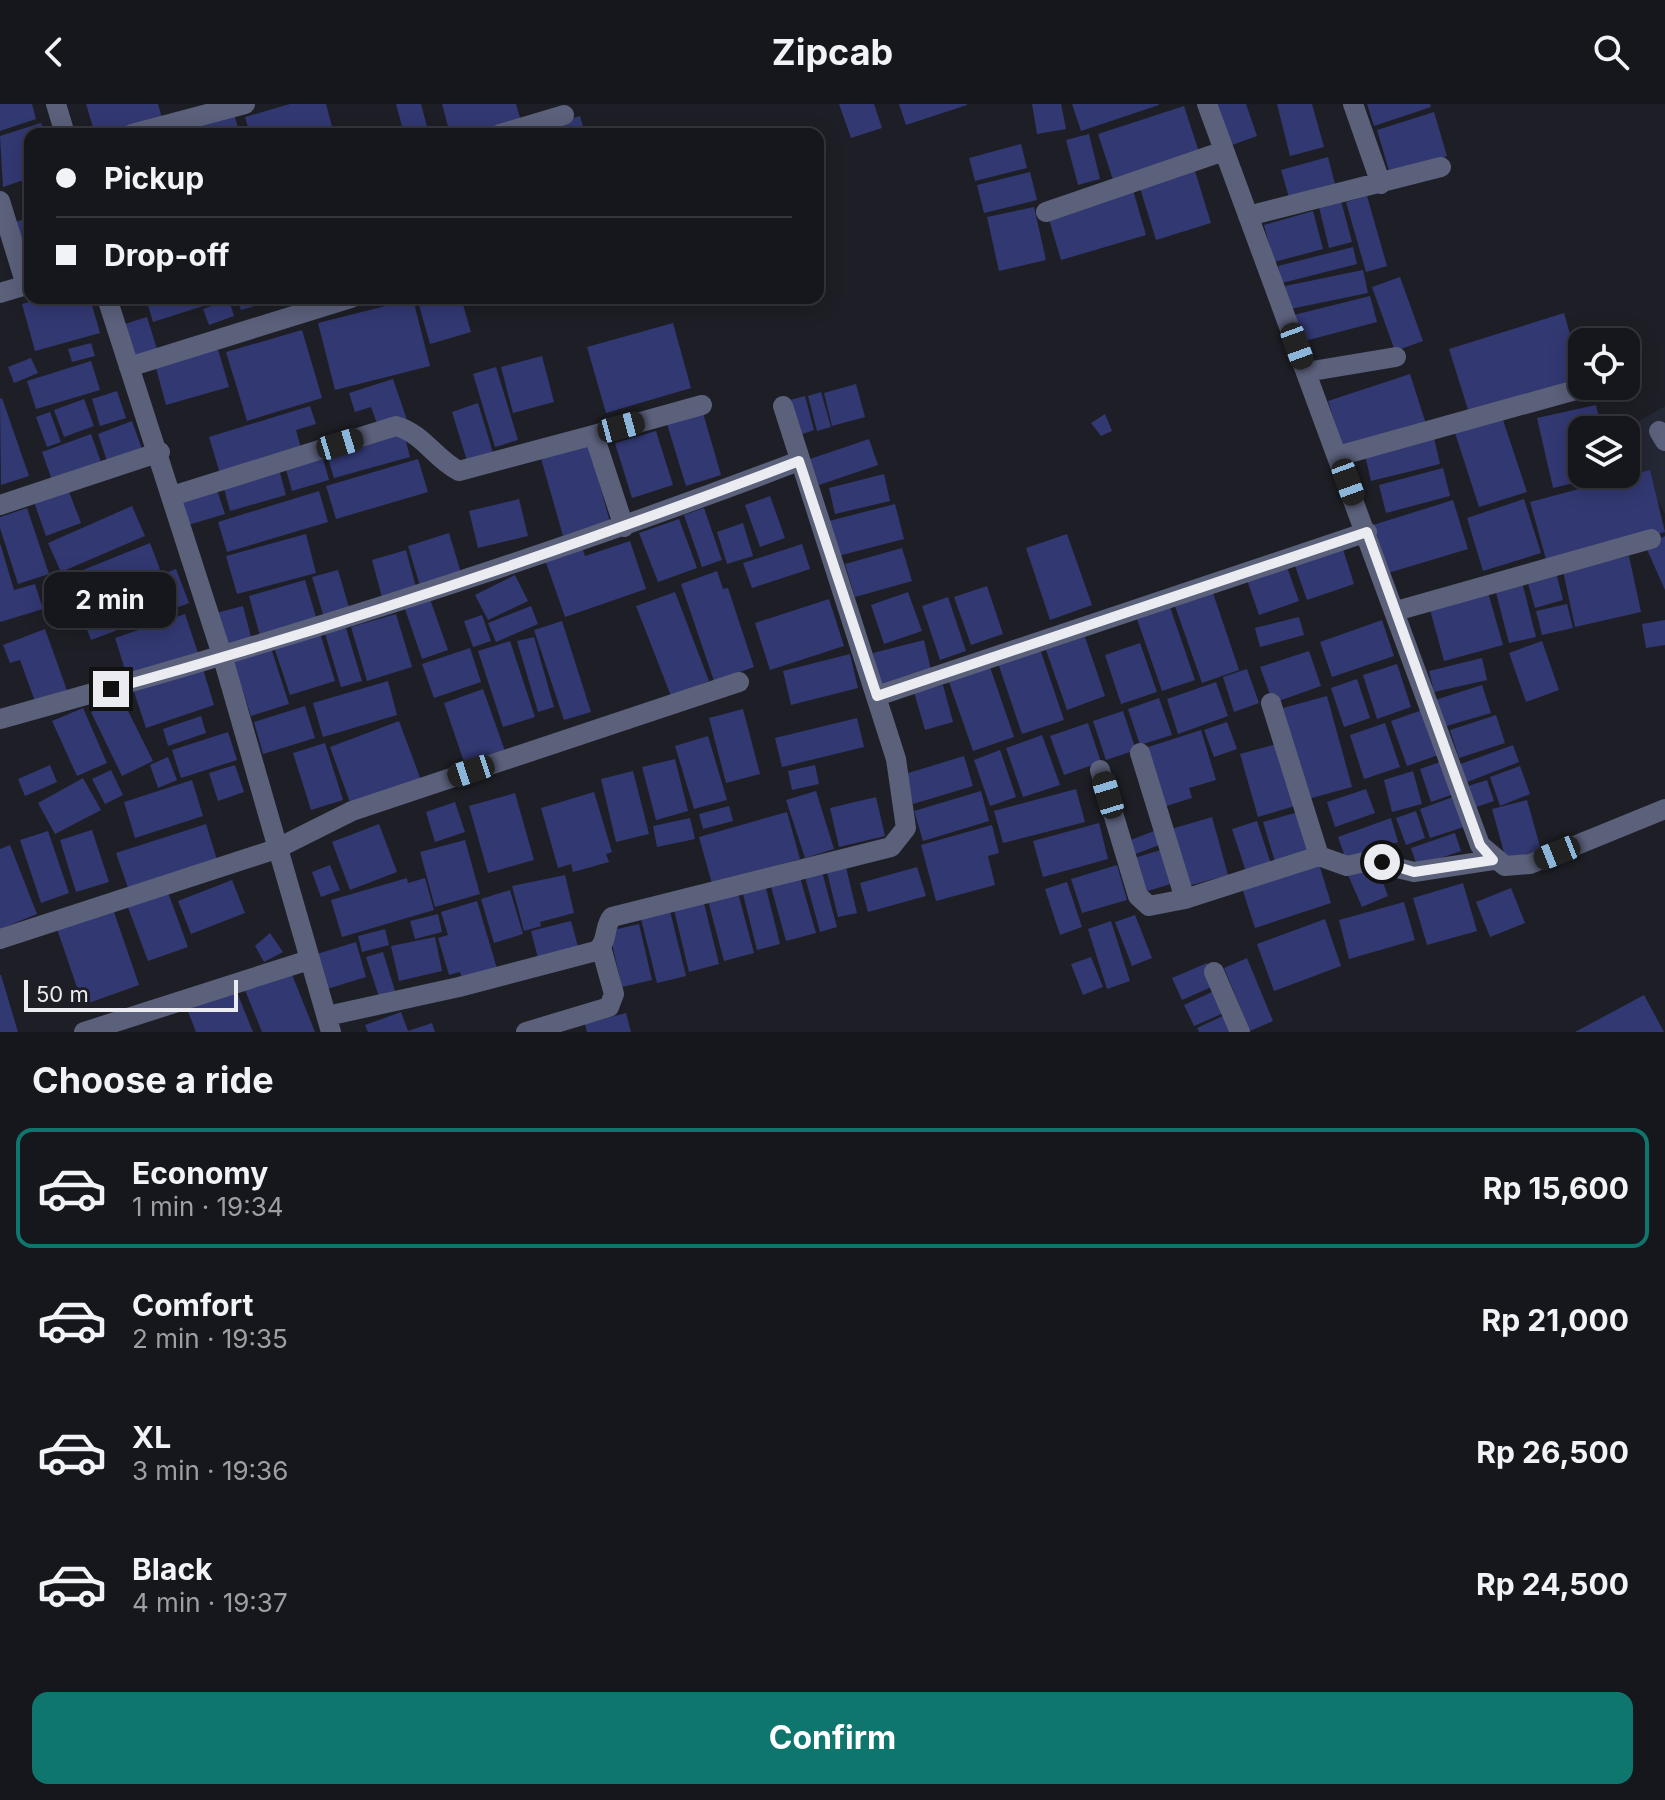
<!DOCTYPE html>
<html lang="en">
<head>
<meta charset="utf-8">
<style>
	:root { --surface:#16171c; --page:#1f2025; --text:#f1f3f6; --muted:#9e9fa3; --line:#35363b; --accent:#0f766e }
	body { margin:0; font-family:Inter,sans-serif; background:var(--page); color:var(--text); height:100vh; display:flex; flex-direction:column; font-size:30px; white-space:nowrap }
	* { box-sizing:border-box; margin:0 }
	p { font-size:26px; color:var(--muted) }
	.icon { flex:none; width:44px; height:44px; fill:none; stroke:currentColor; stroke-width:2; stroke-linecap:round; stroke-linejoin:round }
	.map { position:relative; height:928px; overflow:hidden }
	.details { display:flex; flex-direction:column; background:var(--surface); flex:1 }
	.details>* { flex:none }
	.top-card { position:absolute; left:24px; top:24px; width:800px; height:176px; border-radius:16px; box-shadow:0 4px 20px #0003,0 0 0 2px var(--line); display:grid; align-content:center; height:176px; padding:0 32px; background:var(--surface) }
	.controls { position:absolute; left:1568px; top:224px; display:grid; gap:16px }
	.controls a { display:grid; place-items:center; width:72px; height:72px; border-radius:16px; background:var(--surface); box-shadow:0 4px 20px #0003,0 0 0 2px var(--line); font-size:40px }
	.scale { position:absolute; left:24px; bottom:20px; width:214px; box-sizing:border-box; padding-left:8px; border:4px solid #ebecf2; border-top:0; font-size:22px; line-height:28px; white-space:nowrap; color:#ebecf2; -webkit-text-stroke:6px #1e1f26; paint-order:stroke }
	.end { position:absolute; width:36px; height:36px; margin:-18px; border:10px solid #ebecf2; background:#111; box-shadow:0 0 0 4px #111 }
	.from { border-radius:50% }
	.bubble { position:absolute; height:56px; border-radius:16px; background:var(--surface); box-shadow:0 4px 20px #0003,0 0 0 2px var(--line); font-size:26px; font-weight:700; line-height:56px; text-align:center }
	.car { position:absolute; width:24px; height:48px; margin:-24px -12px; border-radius:10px; box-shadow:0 0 6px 2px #0007; background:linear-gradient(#222 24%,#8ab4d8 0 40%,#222 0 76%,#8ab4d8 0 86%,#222 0) }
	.top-card b { display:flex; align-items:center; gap:28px; height:76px; font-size:30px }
	.top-card b+b { border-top:2px solid var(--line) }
	.top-card i { width:20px; height:20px; background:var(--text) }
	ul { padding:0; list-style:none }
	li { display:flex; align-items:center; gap:24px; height:120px; margin:0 16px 12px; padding:0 16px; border:4px solid transparent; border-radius:16px }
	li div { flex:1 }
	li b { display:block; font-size:30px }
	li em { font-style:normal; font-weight:700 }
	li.active { border-color:var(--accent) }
	li>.icon { width:72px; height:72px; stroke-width:1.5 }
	h2 { padding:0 32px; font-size:36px; line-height:96px }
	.button { display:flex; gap:16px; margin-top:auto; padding:16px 32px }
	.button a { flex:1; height:92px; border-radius:16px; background:var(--accent); color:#fff; font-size:32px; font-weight:700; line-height:92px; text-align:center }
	header { display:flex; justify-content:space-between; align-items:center; height:104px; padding:0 32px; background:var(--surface); font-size:36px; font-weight:700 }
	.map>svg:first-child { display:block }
	.built { fill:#242734 }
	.building { fill:#323872 }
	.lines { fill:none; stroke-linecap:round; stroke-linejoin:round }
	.minor { stroke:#5b607b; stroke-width:20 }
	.route { stroke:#ebecf2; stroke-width:10 }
</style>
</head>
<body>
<header><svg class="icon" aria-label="back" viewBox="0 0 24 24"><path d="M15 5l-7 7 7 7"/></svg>Zipcab<svg class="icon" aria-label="search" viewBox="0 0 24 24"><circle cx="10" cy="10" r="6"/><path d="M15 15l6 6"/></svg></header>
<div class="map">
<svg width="1665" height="928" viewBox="0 0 1665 928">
	<rect width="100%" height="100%" fill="#1e1f26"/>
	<!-- built -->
	<path class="built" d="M1665 302V410L1626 341 1624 326Z"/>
	<!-- building -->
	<path class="building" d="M0 0H32L36 15 0 27Z
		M86 0H158L163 18 121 30H95Z
		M290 0H326L334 30H250L245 13Z
		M396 0H421L429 30H404Z
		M442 0H516L521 17 473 30H450Z
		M839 0H874L882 24 851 34Z
		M899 0H967V1L906 21Z
		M1032 0H1061L1066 25 1037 30Z
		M1072 0H1159V1L1081 27Z
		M1214 0H1246L1257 32 1229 42Z
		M1277 0H1312L1324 43 1290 52Z
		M1367 0H1430L1431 3 1374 22Z
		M1184 2 1200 51 1114 79 1098 30Z
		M1434 8 1447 52 1390 70 1377 26Z
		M234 10 240 30H172V27Z
		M580 12 585 30H544L542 23Z
		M41 19 45 30H30V74L3 83 0 32Z
		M1089 30 1100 75 1078 81 1066 36Z
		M1021 40 1027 64 975 77 969 54Z
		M1328 53 1336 84 1290 97 1281 66Z
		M1195 67 1211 119 1156 136 1140 84Z
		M1030 68 1037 96 984 109 977 81Z
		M1133 86 1146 131 1061 156 1048 112Z
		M1367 92 1387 162 1366 168 1346 98Z
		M1341 97 1352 138 1329 144 1319 103Z
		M1034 103 1046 156 999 167 987 113Z
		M1313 107 1323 145 1274 158 1264 121Z
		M30 113V132L21 135 16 118Z
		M1353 143 1357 160 1282 179 1278 162Z
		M1363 166 1368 189 1290 205 1285 182Z
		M1400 173 1423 237 1395 247 1372 183Z
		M1370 192 1377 218 1301 238 1294 211Z
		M44 194H90L100 229 35 247 22 200Z
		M146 194H225V195L153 218Z
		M237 194H277V195L241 206Z
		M417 194H461L471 228 430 240Z
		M413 195 430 262 335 286 318 219Z
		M229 196 234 212 209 221 203 205Z
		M1564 209 1582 273 1469 309 1449 245Z
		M147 213 157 245 136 252 125 220Z
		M673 219 691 284 606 309 587 243Z
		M302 226 322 294 247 317 226 248Z
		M91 239 95 252 72 258 68 245Z
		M217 242 229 283 166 301 155 260Z
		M542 252 554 298 513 309 501 263Z
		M31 254 38 269 14 279 8 263Z
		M91 257 100 286 36 305 27 277Z
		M496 263 518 336 495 343 473 270Z
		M1410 270 1426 320 1344 347 1328 297Z
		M393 275 407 316 379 325 371 303 355 308 349 289Z
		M856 280 865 313 832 322 824 289Z
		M117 287 126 314 100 322 92 295Z
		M821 288 831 323 817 327 808 292Z
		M805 292 814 326 800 331 790 296Z
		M2 294 29 372 1 381 0 295Z
		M84 295 94 322 64 333 54 306Z
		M478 299 494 352 468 360 452 308Z
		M1596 301 1602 326H1582V370L1607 371 1553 384 1537 314Z
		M310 302 316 320 296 326 302 348 221 373 209 333Z
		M50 308 61 338 47 343 36 313Z
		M703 309 721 371 686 382 667 320Z
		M1105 310 1112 327 1101 332 1091 319Z
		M1502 313 1527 388 1479 403 1455 329Z
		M132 317 143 348 108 360 98 330Z
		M403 326 410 353 334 374 326 348Z
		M656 327 673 381 632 394 615 339Z
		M91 330 102 361 53 379 42 348Z
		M1434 334 1440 360 1371 377 1365 351Z
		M869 335 878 361 819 381 810 355Z
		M1634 337 1640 363 1626 367V339Z
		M588 338 610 418 563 432 540 351Z
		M322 351 329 376 292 387 285 362Z
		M418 355 428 388 336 415 326 382Z
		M1443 364 1450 392 1386 409 1379 381Z
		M279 365 286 391 230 407 223 381Z
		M1650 366 1665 428 1547 459 1530 398Z
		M884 370 890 397 835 410 829 384Z
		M216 383 225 410 188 421 180 394Z
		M68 385 81 419 46 432 34 398Z
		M319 387 328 418 227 448 218 418Z
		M770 392 785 434 760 443 745 401Z
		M519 395 528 432 478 444 469 407Z
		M1524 395 1541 449 1483 467 1467 414Z
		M1453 396 1468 445 1388 469 1373 421Z
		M895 400 904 435 838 452 829 417Z
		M132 402 145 432 61 468 48 439Z
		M27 404 49 470 18 480 0 424V413Z
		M704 404 722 456 702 463 684 411Z
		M679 415 697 464 658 478 639 429Z
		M743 419 753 452 727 460 717 428Z
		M449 429 461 469 420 482 408 442Z
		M306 430 316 469 237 490 226 452Z
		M1067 430 1092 501 1050 516 1026 444Z
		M1665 432V486L1645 441Z
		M630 437 646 485 565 513 544 453 581 440 585 452Z
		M0 439 14 486 35 480 43 505 0 518Z
		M150 439 160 465 87 493 78 468Z
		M802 440 810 465 752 484 743 459Z
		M1342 442 1354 480 1307 496 1294 459Z
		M902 444 912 477 855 493 845 460Z
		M406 446 417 487 383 497 372 456Z
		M1629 452 1641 508 1575 523 1563 467Z
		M1287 463 1299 497 1259 511 1247 476Z
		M176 465 189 499 91 536 78 502Z
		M338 466 351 510 325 517 312 473Z
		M717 467 723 485 728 484 754 563 714 577 681 480Z
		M1556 468 1563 496 1535 504 1527 476Z
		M515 471 528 497 488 516 475 491Z
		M305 476 317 516 260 532 249 492Z
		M1522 478 1536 533 1509 539 1495 485Z
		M987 482 1003 530 971 541 954 493Z
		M1487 485 1503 541 1444 557 1429 502Z
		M675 488 709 577 671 592 636 502Z
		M908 488 922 527 884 540 871 501Z
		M1213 489 1239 566 1202 579 1175 502Z
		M948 493 966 547 940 556 922 502Z
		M430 495 448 546 422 555 405 505Z
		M829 495 844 542 770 566 755 519Z
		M1567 500 1573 524 1542 531 1536 507Z
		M243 502 251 533 225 541 216 509Z
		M531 502 538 520 496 538 488 519Z
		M1170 503 1195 576 1162 587 1137 515Z
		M185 510 199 552 128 575 115 534Z
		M396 510 412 563 367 577 351 523Z
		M482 511 491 537 473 543 464 517Z
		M1299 513 1304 531 1260 543 1255 524Z
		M1382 516 1394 552 1332 573 1320 538Z
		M1665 516V541L1646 544 1642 520Z
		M562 517 591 608 564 616 534 526Z
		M346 524 362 577 341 583 325 530Z
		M45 525 69 592 37 603 20 556 10 559 3 541Z
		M320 529 335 577 290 591 274 543Z
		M534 533 554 603 538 608 517 537Z
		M1085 533 1105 592 1067 606 1046 546Z
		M924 536 932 570 881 582 873 549Z
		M510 537 535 613 503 623 478 547Z
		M1542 537 1559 586 1526 598 1509 549Z
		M1140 539 1157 588 1121 600 1105 551Z
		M271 544 289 600 251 612 233 556Z
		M470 544 481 578 434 594 422 560Z
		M1040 545 1064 616 1022 630 998 559Z
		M1309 547 1321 582 1273 599 1260 563Z
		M850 550 858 584 791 601 783 567Z
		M1482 554 1487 576 1434 588 1429 567Z
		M1397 560 1411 603 1377 615 1363 571Z
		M990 563 1014 633 973 647 949 578Z
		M203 565 214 601 146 624 134 588Z
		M1247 565 1259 599 1234 608 1223 573Z
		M1357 575 1370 614 1344 623 1331 584Z
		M388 577 397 611 323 633 313 599Z
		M1216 578 1228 612 1178 630 1167 595Z
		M943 581 953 618 925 626 914 588Z
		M1482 581 1491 609 1443 623 1435 596Z
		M483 585 506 650 466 664 444 599Z
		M1327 592 1352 683 1308 695 1283 604Z
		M121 593 153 657 122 672 91 608Z
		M1159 594 1172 631 1140 641 1128 605Z
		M305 602 315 634 263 650 254 618Z
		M83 604 107 659 77 672 52 617Z
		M743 605 760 670 726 679 709 614Z
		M1425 605 1441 650 1407 662 1391 617Z
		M1123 607 1136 646 1106 656 1093 617Z
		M1496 611 1505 639 1459 654 1450 626Z
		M201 612 206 629 168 642 163 625Z
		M857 614 864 643 782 663 775 634Z
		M399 617 422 679 352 704 330 643Z
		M1227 618 1237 645 1214 653 1204 626Z
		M1088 619 1101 658 1064 671 1050 632Z
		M1385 619 1400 663 1364 675 1350 631Z
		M1201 626 1216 676 1189 684 1192 694 1160 704 1142 645Z
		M228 628 237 656 181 674 172 646Z
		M1042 631 1060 681 1023 693 1006 644Z
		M708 632 727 696 694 705 675 642Z
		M325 639 343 696 311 706 293 649Z
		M1280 639 1298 701 1258 713 1240 650Z
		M1513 641 1519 658 1462 680 1455 662Z
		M1000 646 1016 693 990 702 974 656Z
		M964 652 973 682 913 700 905 670Z
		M168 653 177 676 158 684 150 661Z
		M675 655 688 707 656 716 642 663Z
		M1443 657 1454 690 1431 698 1420 665Z
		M50 661 57 678 25 692 18 675Z
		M235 661 244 688 218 697 209 669Z
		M815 661 819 680 792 686 788 667Z
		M1520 662 1530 690 1500 702 1490 673Z
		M111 666 123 691 105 700 92 675Z
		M633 667 649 730 616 738 601 675Z
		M1413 667 1422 700 1392 708 1384 676Z
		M83 674 101 706 55 730 38 699Z
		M192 676 203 712 135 734 124 698Z
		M1487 676 1494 697 1470 705 1462 684Z
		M1076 685 1085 718 1003 739 994 707Z
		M1366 685 1375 709 1335 723 1327 698Z
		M816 687 834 745 805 754 786 696Z
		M981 687 989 717 923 737 914 707Z
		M594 688 612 748 606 750 609 758 573 768 571 760 558 764 541 704Z
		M515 689 534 756 488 769 469 702Z
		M876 693 885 732 839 743 830 704Z
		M1453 693 1464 723 1430 734 1420 705Z
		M1527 696 1541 746 1506 756 1492 705Z
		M455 698 465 728 435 738 426 708Z
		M729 702 733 717 703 725 699 710Z
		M1416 707 1425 734 1406 741 1396 714Z
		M787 708 800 755 712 780 699 733Z
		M1298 708 1310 747 1275 758 1263 718Z
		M1212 713 1228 771 1184 783 1168 726Z
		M690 714 695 735 657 743 653 722Z
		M1391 714 1398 738 1346 756 1338 733Z
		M1257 717 1271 760 1246 768 1232 725Z
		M1099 719 1108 755 1043 773 1033 737Z
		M206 720 217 756 128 784 116 749Z
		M379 720 397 768 350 786 332 738Z
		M992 721 999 749 988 752 995 781 936 797 921 741Z
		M92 726 109 778 76 788 60 736Z
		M48 727 69 789 41 799 20 736Z
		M1154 727 1159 741 1133 751 1128 737Z
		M1455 729 1461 747 1417 762 1411 744Z
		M465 736 480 790 435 803 420 748Z
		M10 741 37 810 0 825V745Z
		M1164 745 1174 779 1141 789 1131 755Z
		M845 759 857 809 838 813 826 764Z
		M1319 760 1331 799 1255 824 1242 784Z
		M1376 760 1388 792 1362 803 1348 771Z
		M330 761 340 786 321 793 312 768Z
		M1117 761 1127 796 1082 809 1071 775Z
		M917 763 926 792 868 808 860 779Z
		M821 764 837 823 820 828 804 769Z
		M799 770 816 829 786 837 770 779Z
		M565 771 574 809 540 818 541 822 524 827 512 782Z
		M407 774 408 779 425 774 434 806 342 833 331 796Z
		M232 776 245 809 191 830 178 797Z
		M1067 778 1082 823 1060 831 1045 785Z
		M1463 779 1477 827 1427 841 1413 794Z
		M765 780 780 840 757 846 742 786Z
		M166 783 188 843 148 857 126 798Z
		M1511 784 1525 819 1490 833 1476 798Z
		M737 785 754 849 724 857 707 793Z
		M510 786 523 830 494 839 481 795Z
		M477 797 498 868 463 878 460 868 449 871 438 834 448 831 441 808Z
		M1404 798 1415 836 1349 855 1339 816Z
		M704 799 719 860 689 868 674 806Z
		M113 805 139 881 83 901 57 825Z
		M670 807 686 872 657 879 641 815Z
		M438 810 442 828 415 835 410 817Z
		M1135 811 1152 854 1132 862 1115 818Z
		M1325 815 1341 862 1274 887 1257 840Z
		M571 817 579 846 539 858 531 827Z
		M1111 817 1130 877 1107 885 1088 825Z
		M639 820 652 876 622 883 609 827Z
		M385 825 389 841 362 848 358 832Z
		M270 829 283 848 264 858 255 842Z
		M435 833 442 867 399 877 391 842Z
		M356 838 366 873 327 885 317 850Z
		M383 848 396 890 380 896 366 853Z
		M1091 853 1103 883 1083 891 1071 860Z
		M1247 854 1273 917 1250 927 1224 864Z
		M1207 859 1216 881 1182 896 1172 874Z
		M289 863 315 928H262L243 881Z
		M0 871H1L18 928H0Z
		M236 886 253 928H196L187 905Z
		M1216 886 1226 908 1194 922 1184 901Z
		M1644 891 1664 928H1575Z
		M401 908 408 927 432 919 435 928H368L365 921Z
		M626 909 631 928H587L585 920Z
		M1227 910 1235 928H1199L1197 924Z"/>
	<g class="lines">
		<!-- minor -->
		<path class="minor" d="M56 0 65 30
			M1207 0 1480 741 1505 762 1530 760 1665 705
			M1353 0 1381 80
			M132 30 245 0
			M500 30 564 11
			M0 97 26 181
			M1046 108 1224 47
			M1248 112 1441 63
			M0 189 30 180
			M107 194 223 554 331 928
			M129 263 351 194
			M1306 268 1396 253
			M1659 327 1665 337
			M1338 352 1579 285
			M172 392 396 322C424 330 435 355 459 367L594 331
			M0 401 160 348
			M624 423 594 331 702 301
			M1396 507 1651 435
			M877 592 1367 428
			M1271 599 1319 752
			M0 615C270 541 537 457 799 357
			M1140 649 1185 795
			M1100 666 1138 792 1149 802 1185 795 1319 752 1347 762 1369 757 1414 768 1493 756
			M0 835 276 745 352 707 739 578
			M1214 868 1240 928
			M327 912 459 883 596 847C609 838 603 823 612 813L891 743 906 724 896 655 783 302
			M84 928 309 856
			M526 928 609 903 614 890 601 843"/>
	</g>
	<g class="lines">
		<!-- route -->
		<path class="route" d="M111 585C344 521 574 443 799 357L877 592 1367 428 1480 741 1493 756 1414 768 1382 758"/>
	</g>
</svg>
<div class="controls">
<a><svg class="icon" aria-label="locate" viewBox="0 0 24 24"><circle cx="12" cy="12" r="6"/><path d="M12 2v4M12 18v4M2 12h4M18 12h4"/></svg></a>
<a><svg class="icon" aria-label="layers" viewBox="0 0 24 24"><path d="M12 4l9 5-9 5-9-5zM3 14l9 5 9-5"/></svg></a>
</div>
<div class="scale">50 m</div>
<i class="end from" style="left:1382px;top:758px"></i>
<i class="end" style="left:111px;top:585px"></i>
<div class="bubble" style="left:44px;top:468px;width:132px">2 min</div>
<i class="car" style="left:1297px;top:242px;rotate:160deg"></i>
<i class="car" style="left:621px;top:323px;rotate:75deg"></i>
<i class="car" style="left:340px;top:340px;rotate:73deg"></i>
<i class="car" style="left:1348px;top:378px;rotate:160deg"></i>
<i class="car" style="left:471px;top:667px;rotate:252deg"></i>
<i class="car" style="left:1108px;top:691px;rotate:343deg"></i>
<i class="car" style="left:1557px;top:749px;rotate:248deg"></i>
<div class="top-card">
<b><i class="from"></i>Pickup</b>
<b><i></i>Drop-off</b>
</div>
</div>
<section class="details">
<h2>Choose a ride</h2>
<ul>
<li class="active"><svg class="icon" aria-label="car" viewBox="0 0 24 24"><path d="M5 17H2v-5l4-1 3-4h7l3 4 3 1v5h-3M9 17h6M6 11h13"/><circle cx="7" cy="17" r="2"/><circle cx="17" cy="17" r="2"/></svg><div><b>Economy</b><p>1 min · 19:34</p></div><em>Rp 15,600</em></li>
<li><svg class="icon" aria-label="car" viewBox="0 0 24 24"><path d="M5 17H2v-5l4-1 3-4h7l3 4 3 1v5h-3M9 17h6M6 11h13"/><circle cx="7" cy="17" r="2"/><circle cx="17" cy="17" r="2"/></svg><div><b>Comfort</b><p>2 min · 19:35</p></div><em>Rp 21,000</em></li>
<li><svg class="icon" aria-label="car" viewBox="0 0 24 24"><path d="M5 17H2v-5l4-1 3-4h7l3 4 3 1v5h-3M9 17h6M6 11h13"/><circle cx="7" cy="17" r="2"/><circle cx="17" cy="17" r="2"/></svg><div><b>XL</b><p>3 min · 19:36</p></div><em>Rp 26,500</em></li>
<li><svg class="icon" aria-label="car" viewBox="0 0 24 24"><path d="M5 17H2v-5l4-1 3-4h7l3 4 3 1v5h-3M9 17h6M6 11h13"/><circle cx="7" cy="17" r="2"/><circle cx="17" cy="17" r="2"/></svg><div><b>Black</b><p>4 min · 19:37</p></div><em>Rp 24,500</em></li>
</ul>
<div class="button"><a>Confirm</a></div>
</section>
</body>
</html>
